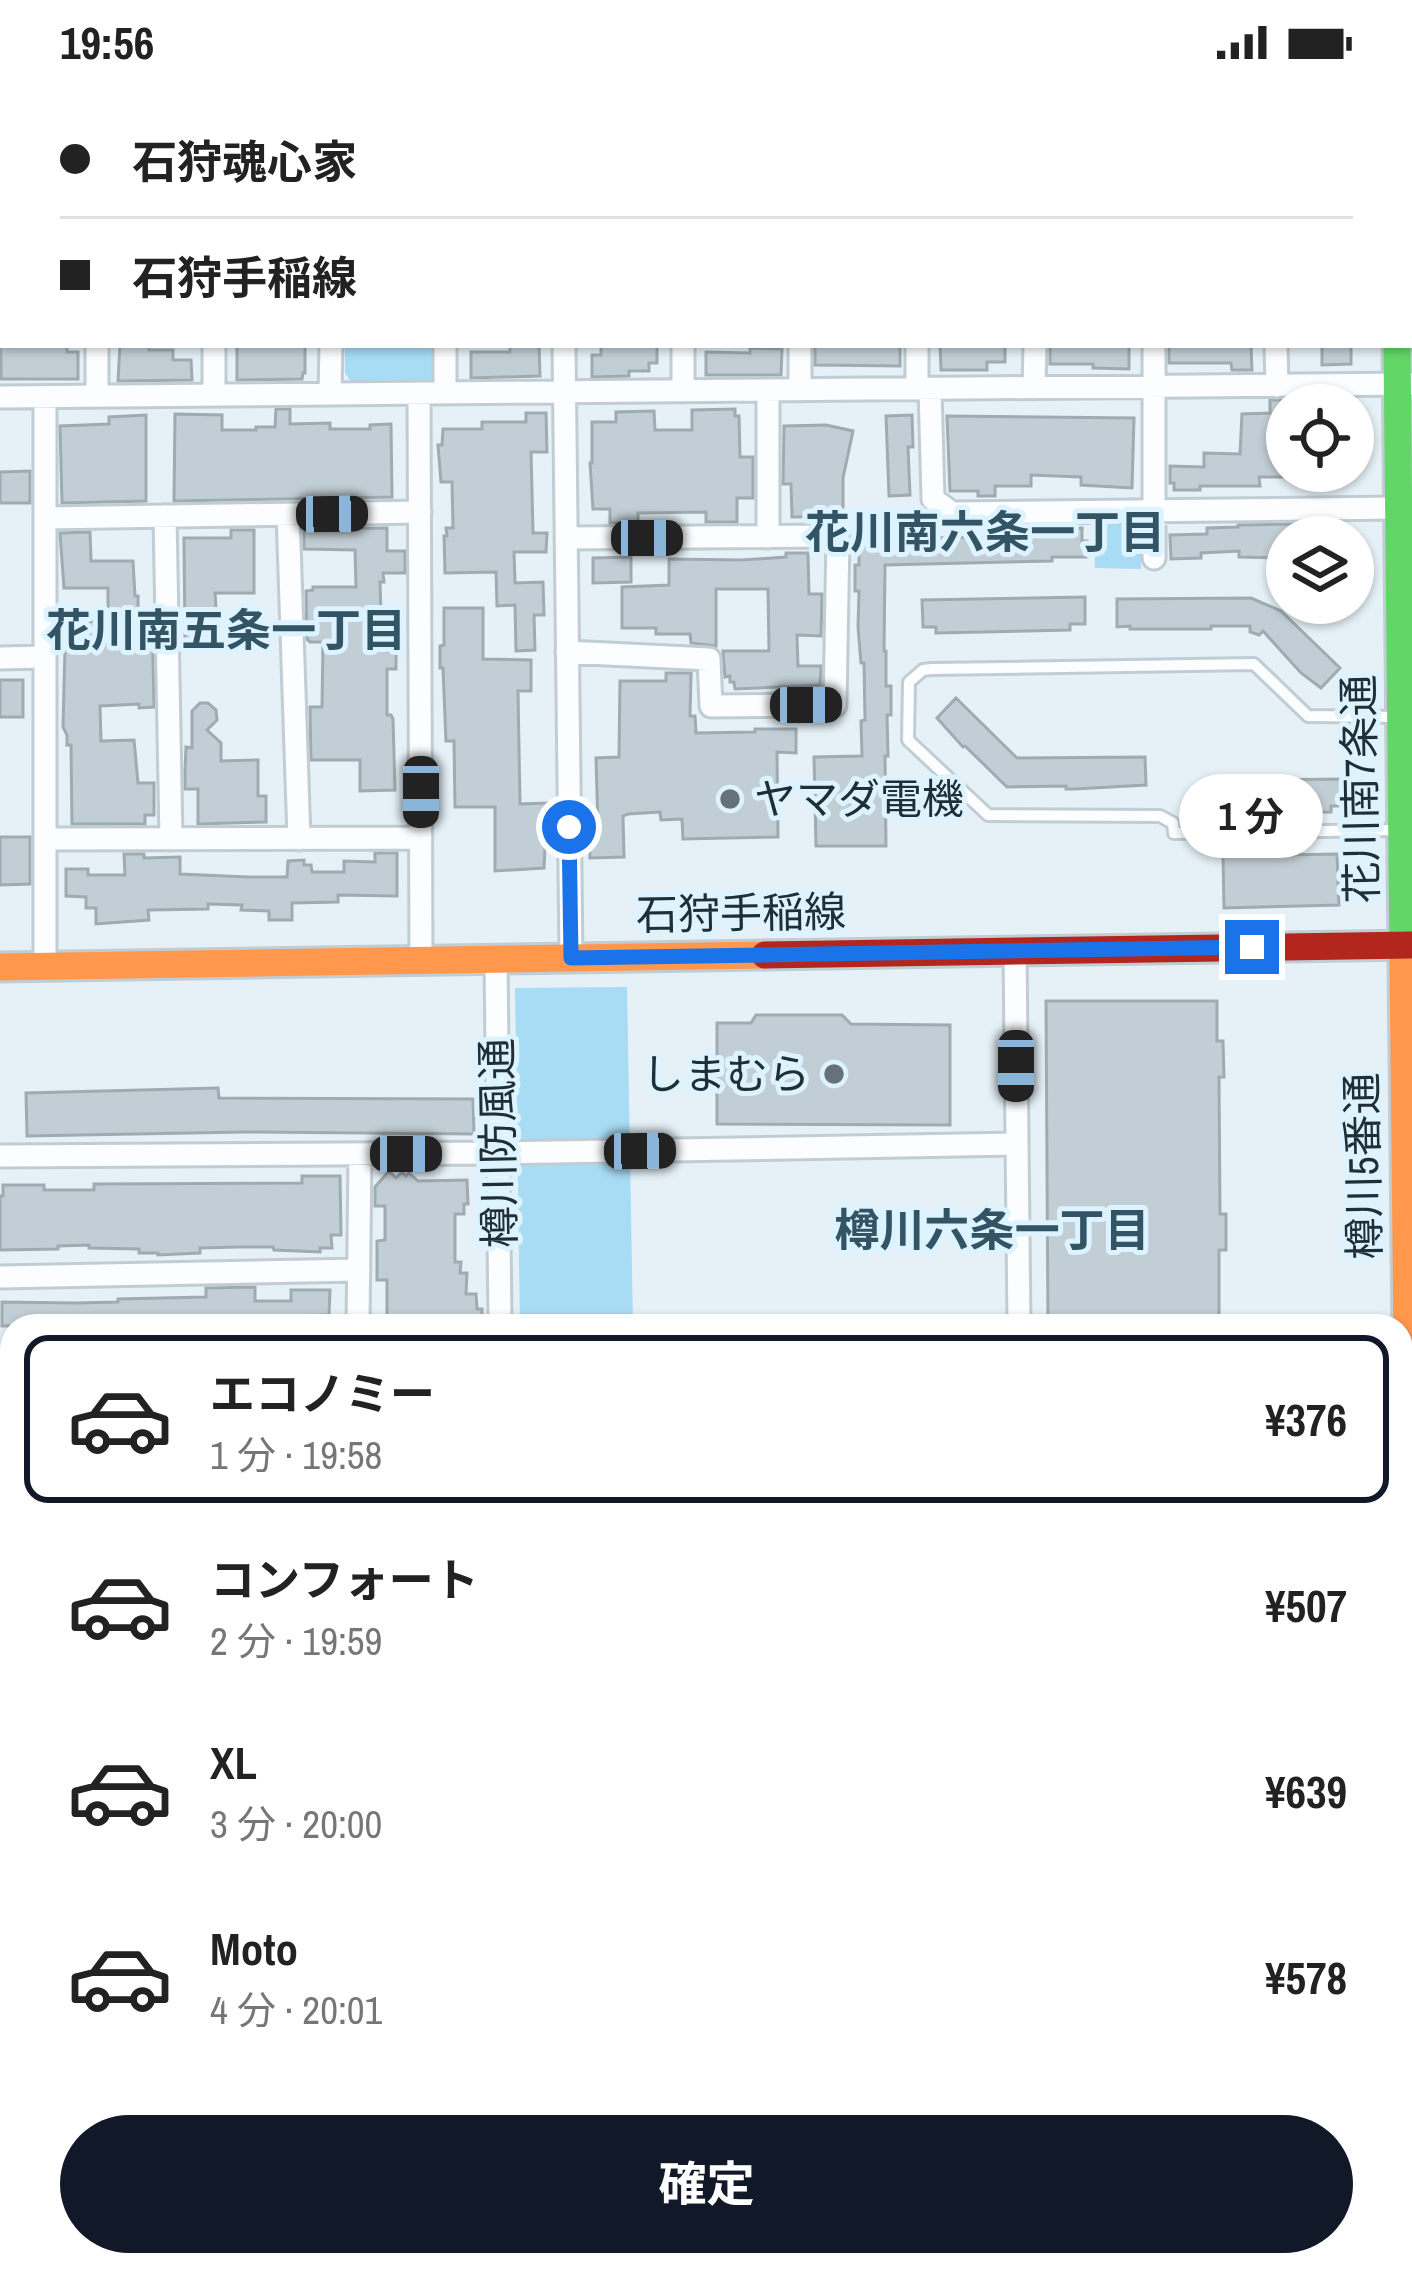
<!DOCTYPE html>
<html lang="ja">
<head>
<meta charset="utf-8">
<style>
	:root { --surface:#fff; --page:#f2f2f2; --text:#222; --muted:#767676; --line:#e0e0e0; --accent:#111827 }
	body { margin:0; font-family:"Archivo Narrow","Noto Sans JP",sans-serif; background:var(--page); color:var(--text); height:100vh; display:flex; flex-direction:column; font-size:45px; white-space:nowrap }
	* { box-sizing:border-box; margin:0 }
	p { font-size:39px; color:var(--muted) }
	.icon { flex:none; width:66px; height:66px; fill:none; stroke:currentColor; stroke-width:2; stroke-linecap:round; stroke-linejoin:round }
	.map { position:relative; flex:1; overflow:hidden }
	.panel { position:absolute; left:0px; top:1230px; width:1413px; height:963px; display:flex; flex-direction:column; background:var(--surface); border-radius:36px 36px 0 0; box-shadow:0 3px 9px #0004 }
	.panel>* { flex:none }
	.guide { position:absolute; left:0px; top:0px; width:1413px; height:264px; box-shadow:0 3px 9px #0004; display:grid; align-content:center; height:264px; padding:0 60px; background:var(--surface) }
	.controls { position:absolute; left:1266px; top:300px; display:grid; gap:24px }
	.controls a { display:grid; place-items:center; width:108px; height:108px; border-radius:50%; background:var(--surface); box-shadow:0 3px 9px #0004; font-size:60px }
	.end { position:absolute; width:54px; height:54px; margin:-27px; border:15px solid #1a73e8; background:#fff; box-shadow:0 0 0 6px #fff }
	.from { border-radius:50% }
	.bubble { position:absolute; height:84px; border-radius:42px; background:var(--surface); box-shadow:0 3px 9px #0004; font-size:39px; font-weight:700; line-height:84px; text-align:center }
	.car { position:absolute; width:36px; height:72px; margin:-36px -18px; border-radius:15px; box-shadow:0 0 9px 3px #0007; background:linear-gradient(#222 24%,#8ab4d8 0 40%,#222 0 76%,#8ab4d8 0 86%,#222 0) }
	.guide b { display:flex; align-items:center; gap:42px; height:114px; font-size:45px }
	.guide b+b { border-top:3px solid var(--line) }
	.guide i { width:30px; height:30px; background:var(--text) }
	ul { padding:21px 0 0; list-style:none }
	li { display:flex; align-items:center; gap:36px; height:168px; margin:0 24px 18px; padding:0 36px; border:6px solid transparent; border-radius:24px }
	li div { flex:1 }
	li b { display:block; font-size:45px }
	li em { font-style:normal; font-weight:700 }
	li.active { border-color:var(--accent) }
	li>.icon { width:108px; height:108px; stroke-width:1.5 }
	.action { display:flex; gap:24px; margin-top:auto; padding:24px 60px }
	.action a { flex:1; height:138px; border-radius:72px; background:var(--accent); color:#fff; font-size:48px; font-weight:700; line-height:138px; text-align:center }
	.status { display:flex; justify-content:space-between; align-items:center; height:84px; padding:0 60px; background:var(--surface); direction:ltr }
	.status svg { height:33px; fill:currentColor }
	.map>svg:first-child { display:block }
	.green { fill:#a8dcf5 }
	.water { fill:#bce2f5 }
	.building { fill:#c2ced5; stroke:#9fabb1; stroke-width:3 }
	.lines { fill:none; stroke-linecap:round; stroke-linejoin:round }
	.lane-casing { stroke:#c1cdd4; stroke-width:16 }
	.street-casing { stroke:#c1cdd4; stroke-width:27 }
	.fast-casing { stroke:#c1cdd4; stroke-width:33 }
	.slow-casing { stroke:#c1cdd4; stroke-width:33 }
	.jam-casing { stroke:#c1cdd4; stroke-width:33 }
	.lane { stroke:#fbfdfe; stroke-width:10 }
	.street { stroke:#fbfdfe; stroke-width:21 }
	.fast { stroke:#63d668; stroke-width:27 }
	.slow { stroke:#ff974d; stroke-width:27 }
	.jam { stroke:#b3261e; stroke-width:27 }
	.route { stroke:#1a73e8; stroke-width:15 }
	.poi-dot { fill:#65727a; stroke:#ddf3ff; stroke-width:4.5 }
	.labels { text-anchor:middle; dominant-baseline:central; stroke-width:10; stroke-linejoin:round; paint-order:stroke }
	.street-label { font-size:42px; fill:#202e36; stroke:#ddf3ff }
	.poi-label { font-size:42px; fill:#202e36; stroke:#ddf3ff; text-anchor:start }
	.neighbourhood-label { font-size:45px; font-weight:bold; fill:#325464; stroke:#ddf3ff }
</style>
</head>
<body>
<div class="status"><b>19:56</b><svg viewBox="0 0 49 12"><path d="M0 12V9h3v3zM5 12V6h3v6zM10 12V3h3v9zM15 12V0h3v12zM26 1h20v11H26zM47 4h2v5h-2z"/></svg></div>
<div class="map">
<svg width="1412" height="2191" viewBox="0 0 1412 2191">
	<rect width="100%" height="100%" fill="#e5f1f7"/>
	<!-- green -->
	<path class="green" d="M345 261H437L436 290 429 298H351L345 289Z
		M1094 436 1135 437 1141 441V485L1095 484Z
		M627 903 633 1242H520L515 904Z
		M533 2181H644V2191H533Z
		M771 2181H1120V2191H771Z"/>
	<!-- water -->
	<path class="water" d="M1158 2181H1368V2191H1158Z"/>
	<!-- building -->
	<path class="building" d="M1 261H67V268H78V295H1Z
		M120 261H149V266H173V276H191L192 296 118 297Z
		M237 261H305V289H303L302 295 237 296Z
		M510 261H539L540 292 471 294V268H510Z
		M601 261H657V279H649V287H629V292L592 293V271H601Z
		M815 261H900V282L815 281Z
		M940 261H1005V278H987V286H941Z
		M1050 261H1129V285L1093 284V280H1050Z
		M1169 261H1251L1252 286H1232L1231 279H1169Z
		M1322 261H1351V280L1322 281Z
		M750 264 782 265 781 291H706V268L750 269Z
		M1270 316H1287V393H1259L1260 402H1200V406H1174V399H1170V382L1204 383V369L1240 370 1242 330 1270 329Z
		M276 325H290V340L330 339V345H370V341L391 340 392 413 174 417 175 330 222 331V346H256V343H275Z
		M735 325V332H739L740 373H753V414H737V438H706V428L638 429V438L610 439V425H593L590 379H592V338H616V328L654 327 655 346H692V326Z
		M526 329H546L547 368H531L533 449H547L546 468H514L515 499 543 498 544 531H534L535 566 516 567 515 521 497 522 496 488 445 489 444 452H447L446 444H453L452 398H441L438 361H442L443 345H482V338H526Z
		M146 331V417L62 419 60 342 109 340V333Z
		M912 331 913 363H908L910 411 889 412 886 332Z
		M947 332 1134 334 1132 404 1081 401V393L1031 391V402H995V412H978V407H950Z
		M826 341 853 347 843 394V432L792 433 791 400H783L784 342Z
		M30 387V419H0V388Z
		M1293 440 1294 453H1287V474L1239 473V467L1201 469V474L1171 475 1170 451 1207 450V444L1238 443V441Z
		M1022 443V446L1082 444V457H1087L1086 473H1052V477L885 481 884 567H886V602H891V631H887L888 672H885L886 762H816L814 673 862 672 861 637 865 636 864 579H861L858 543 859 507H855V481H859V451L899 452 898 447H921V454L990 453V444Z
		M387 444V467H405V489H383L384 498H380L381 532 386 531V567H396V585H387V631H391L393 635 395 706 360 707V676H311L310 623H322L323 558H310L307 555 306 507 313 506V503H356L355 466 304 465V445Z
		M231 446H254V509H215L218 555 185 556 184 454H231Z
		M90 448 91 477H133L135 512H138V532H152L154 623 139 624V620L100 622 101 657 134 656 138 699H154V731H145V740H72L71 661H67V651L63 643 65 565H70L69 538 108 537V504H64L60 449Z
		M786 469H808L809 510H822L821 552 797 551 798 582H821L820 601 735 605 734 598H730V592L725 593 723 567H769L768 505H716V562L691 559 690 550H656V544H622V503L669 501V475L742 476 786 473Z
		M631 473V498L593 499V474Z
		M1085 513V540H1070V546L936 549V543H923L922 516Z
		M1251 514 1281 527 1340 584 1321 604 1301 589 1263 547 1259 551 1250 548V542H1211V545H1130V542L1117 543V515Z
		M444 524H483V575L531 576V607H518L520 720 547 719 544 784 495 787V723H455L454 657H446L443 584H440V562L444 561Z
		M666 589H691L690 632H695L696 649 755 648V645H796V669L777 668 778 753 683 755 682 735 661 736 660 728 628 730 623 732 624 773 590 774 589 743H598L596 674 619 673 620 597H666Z
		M0 596H23V633H0Z
		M956 614 1017 674 1145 673 1146 701 1075 705H1066V702L1007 703 965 662 963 663 937 634Z
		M200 619H208L216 626 217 636 207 646 221 659V677L258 676V712H266V738L198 740V705H185V687L186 663 192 664V627Z
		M1346 695V722H1331V728L1251 729V723H1238V696Z
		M0 753H30V800L0 801Z
		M375 769H397V812L338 811V818L292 819V836H269V827L241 826 242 821 208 820V825L148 826 149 836 96 840V824H86V813L66 812V785H88V791H125L124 770H144V774L180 773V790L248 793H287L288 777 304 776V781H311L312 788H344V777L375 778Z
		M1337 770 1339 821 1224 824 1223 772Z
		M1046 917H1217V957H1223L1224 993H1219L1220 1130H1226V1166H1219V1242H1048Z
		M756 931H842L851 940 950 941V1041L717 1040V939H751Z
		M218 1004 219 1014 473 1015 474 1050 244 1048 27 1052 26 1009Z
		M389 1087 396 1094 402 1088 406 1092 409 1089 418 1097 467 1096 468 1120H464V1130H455V1178H461L460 1189H467L466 1210H476L477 1225H482V1242H387V1196H377V1157L385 1156V1122H375V1103Z
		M302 1092H340L341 1151H331L332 1164H320V1168L274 1166 273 1163H238L200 1164V1169L158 1171V1169H139V1165L89 1164V1161L58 1162V1165L0 1166V1112H3V1101H44V1106H94V1100L302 1099Z
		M255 1203V1217H291V1206H330L329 1231 289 1232V1238L2 1242V1218L76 1219 118 1218V1215L206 1213V1204Z"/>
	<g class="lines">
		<!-- lane casing -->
		<g class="lane-casing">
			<path id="lane" d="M1398 633 1308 632 1254 580 932 585 923 586 909 598 908 656 988 731 1160 732 1173 739 1174 749 1398 746"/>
		</g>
		<!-- street casing -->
		<g class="street-casing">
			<path id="street" d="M96 0V3
				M212 0V3
				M333 0V3
				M449 0V3
				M562 0V3
				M680 0V3
				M801 0V3
				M917 0V3
				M1036 0V3
				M1149 0V3
				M1273 0V3
				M1410 26H1412
				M0 40H3
				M97 261V312
				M214 261V311
				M564 261 571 874
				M683 261V307
				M917 261V305
				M1154 261V474
				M1276 261 1277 302
				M1034 304 1035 261
				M930 305 933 415 952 429 1399 424
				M800 306V261
				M419 309 421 876
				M445 309V261
				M330 310 331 261
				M0 313 1411 300
				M45 313V882
				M288 430 299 755
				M165 432 171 755
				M45 434 420 428
				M768 453V306
				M566 454 838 452 835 621 711 622 709 575 567 568
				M0 574 45 573
				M45 755 421 754
				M1015 867 1019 1242
				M496 875 500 1242
				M0 1072 498 1069 1017 1060
				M0 1193 359 1186
				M358 1242 360 1070
				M0 1305H12
				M0 1427 12 1426
				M0 1572H12
				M1401 1971H1412
				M0 1982H12
				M77 2181V2191
				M219 2181V2191
				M357 2181V2191
				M508 2181V2191"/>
		</g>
		<!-- fast casing -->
		<g class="fast-casing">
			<path id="fast" d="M1397 261 1403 876"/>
		</g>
		<!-- slow casing -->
		<g class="slow-casing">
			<path id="slow" d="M1394 0V3
				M1403 876 1412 1735
				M0 883 765 871"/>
		</g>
		<!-- jam casing -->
		<g class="jam-casing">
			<path id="jam" d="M765 871 1412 861"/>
		</g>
		<!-- lane -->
		<use href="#lane" class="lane"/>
		<!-- street -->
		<use href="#street" class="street"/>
		<!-- fast -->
		<use href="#fast" class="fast"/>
		<!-- slow -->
		<use href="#slow" class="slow"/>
		<!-- jam -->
		<use href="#jam" class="jam"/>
	</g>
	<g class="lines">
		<!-- route -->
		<path class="route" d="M569 743 571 874 1252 863"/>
	</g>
	<!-- markers -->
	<g class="poi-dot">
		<circle cx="730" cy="715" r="12"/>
		<circle cx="834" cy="990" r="12"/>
	</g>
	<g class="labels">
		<!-- street labels -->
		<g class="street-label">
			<text transform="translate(1360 705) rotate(-91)">花川南7条通</text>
			<text transform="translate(741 829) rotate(-1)">石狩手稲線</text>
			<text transform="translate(498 1059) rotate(-91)">樽川防風通</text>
			<text transform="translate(1363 1082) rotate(-91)">樽川5番通</text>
		</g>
		<!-- poi labels -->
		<g class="poi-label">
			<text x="754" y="715">ヤマダ電機</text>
			<text x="810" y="990" text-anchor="end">しまむら</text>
		</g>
		<!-- neighbourhood labels -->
		<g class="neighbourhood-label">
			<text x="985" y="447">花川南六条一丁目</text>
			<text x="226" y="545">花川南五条一丁目</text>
			<text x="992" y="1145">樽川六条一丁目</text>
		</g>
	</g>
</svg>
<div class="controls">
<a><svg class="icon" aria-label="locate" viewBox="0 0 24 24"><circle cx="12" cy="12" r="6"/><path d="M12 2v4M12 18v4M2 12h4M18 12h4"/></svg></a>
<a><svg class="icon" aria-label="layers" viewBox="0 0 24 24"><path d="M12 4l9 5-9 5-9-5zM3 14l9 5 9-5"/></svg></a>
</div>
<i class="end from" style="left:569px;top:743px"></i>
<i class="end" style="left:1252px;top:863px"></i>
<div class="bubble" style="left:1179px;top:690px;width:144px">1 分</div>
<i class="car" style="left:332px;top:430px;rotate:89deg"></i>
<i class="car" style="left:647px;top:454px;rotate:90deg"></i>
<i class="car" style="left:806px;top:621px;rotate:90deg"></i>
<i class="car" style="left:421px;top:708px;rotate:180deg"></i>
<i class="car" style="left:1016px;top:982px;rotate:180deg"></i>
<i class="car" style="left:640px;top:1067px;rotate:89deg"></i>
<i class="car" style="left:406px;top:1070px;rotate:90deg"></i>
<div class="guide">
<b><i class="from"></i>石狩魂心家</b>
<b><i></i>石狩手稲線</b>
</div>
<section class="panel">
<ul>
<li class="active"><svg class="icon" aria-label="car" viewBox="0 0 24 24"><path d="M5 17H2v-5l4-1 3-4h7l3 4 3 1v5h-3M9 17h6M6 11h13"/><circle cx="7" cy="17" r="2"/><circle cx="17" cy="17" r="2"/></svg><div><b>エコノミー</b><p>1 分 · 19:58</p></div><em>¥376</em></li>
<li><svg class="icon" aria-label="car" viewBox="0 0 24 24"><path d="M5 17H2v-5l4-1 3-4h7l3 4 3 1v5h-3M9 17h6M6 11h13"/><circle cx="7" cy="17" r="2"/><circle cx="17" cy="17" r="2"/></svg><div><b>コンフォート</b><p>2 分 · 19:59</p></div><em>¥507</em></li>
<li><svg class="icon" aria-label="car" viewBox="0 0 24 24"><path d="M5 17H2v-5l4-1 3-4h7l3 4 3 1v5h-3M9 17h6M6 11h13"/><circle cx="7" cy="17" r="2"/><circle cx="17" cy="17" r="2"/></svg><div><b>XL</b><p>3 分 · 20:00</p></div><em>¥639</em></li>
<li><svg class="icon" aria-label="car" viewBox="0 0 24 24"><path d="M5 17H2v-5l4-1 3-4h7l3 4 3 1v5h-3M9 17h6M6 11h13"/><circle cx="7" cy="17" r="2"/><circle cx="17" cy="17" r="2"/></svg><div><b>Moto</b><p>4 分 · 20:01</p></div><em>¥578</em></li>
</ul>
<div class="action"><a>確定</a></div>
</section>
</div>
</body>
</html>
